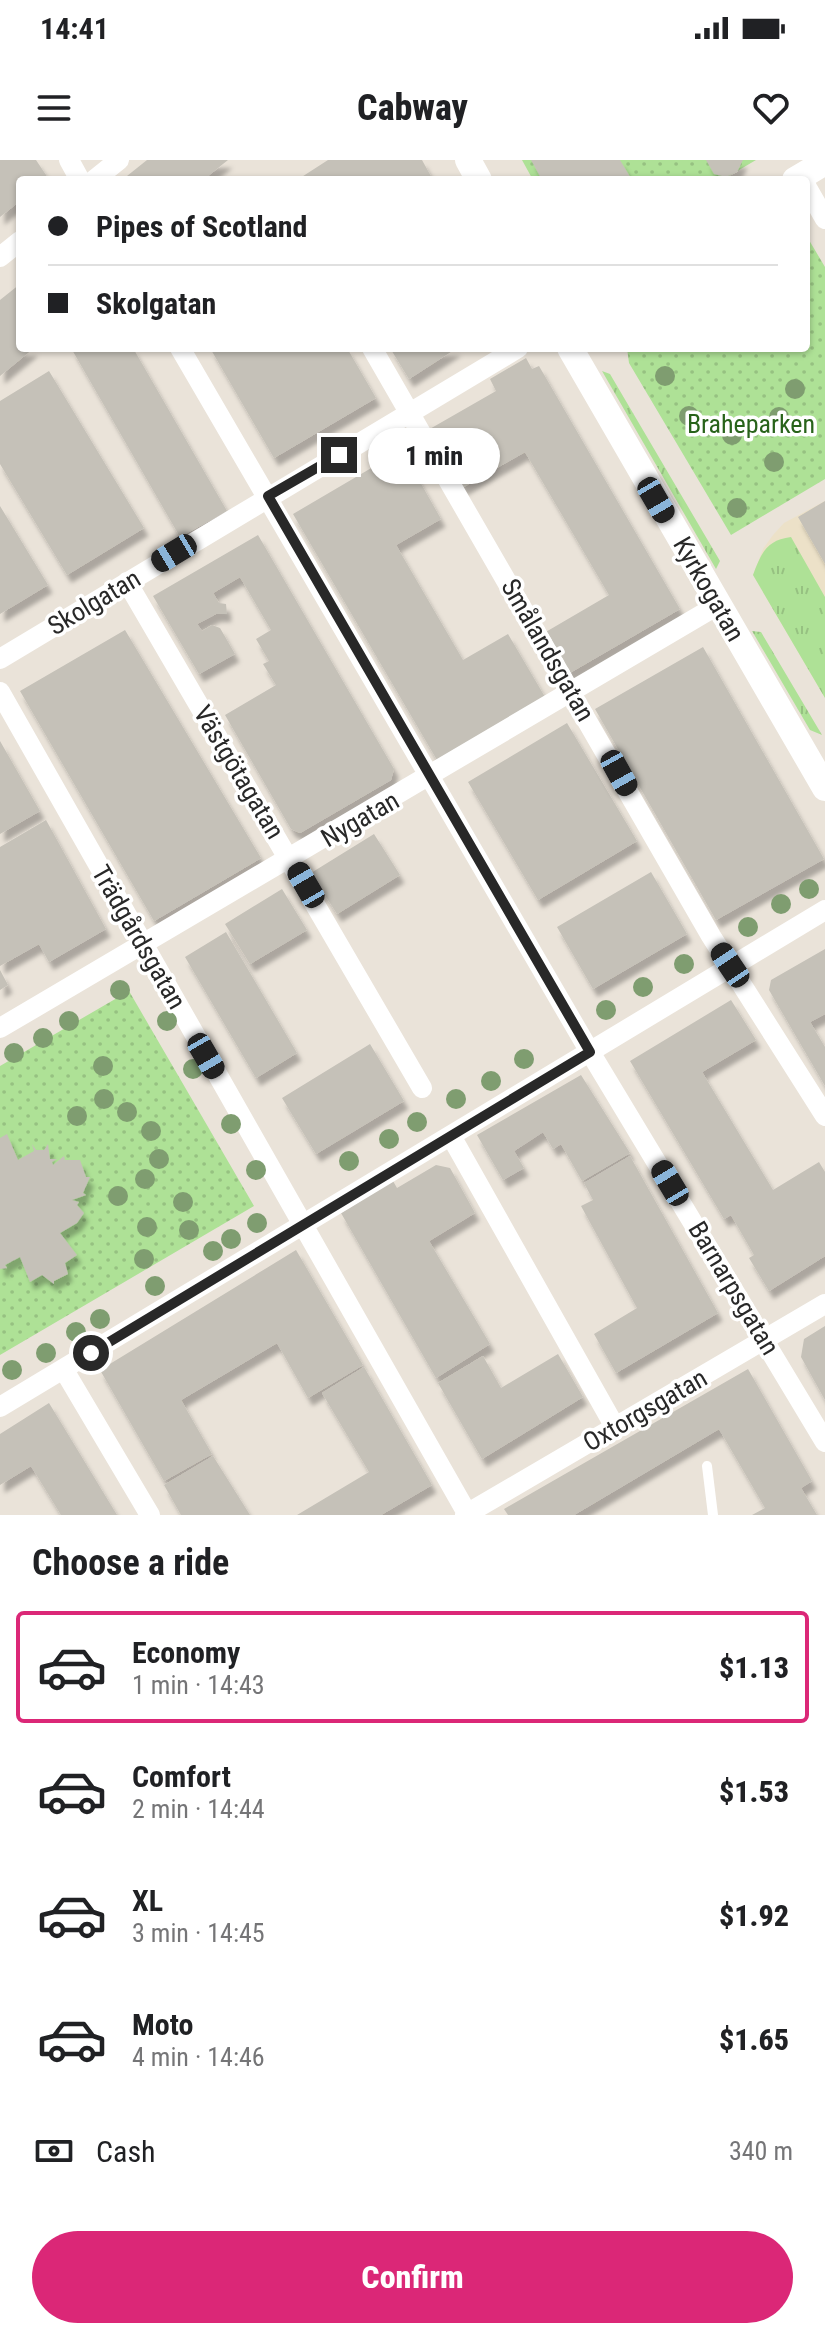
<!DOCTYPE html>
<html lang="en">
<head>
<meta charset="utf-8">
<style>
	:root { --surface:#fff; --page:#f2f2f2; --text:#202124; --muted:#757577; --line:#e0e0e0; --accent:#db2777 }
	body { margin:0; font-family:"Roboto Condensed",sans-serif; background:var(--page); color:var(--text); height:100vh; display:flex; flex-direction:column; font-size:30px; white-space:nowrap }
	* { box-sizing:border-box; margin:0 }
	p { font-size:26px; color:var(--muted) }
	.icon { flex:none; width:44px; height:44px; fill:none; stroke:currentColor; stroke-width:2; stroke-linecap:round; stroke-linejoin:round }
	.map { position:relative; height:1355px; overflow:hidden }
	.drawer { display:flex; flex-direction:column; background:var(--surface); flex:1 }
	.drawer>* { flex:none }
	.guide { position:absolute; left:16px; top:16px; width:794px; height:176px; border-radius:8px; box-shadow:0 2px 6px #0004; display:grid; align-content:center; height:176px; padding:0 32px; background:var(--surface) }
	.end { position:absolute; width:36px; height:36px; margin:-18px; border:10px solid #282828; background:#fff; box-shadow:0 0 0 4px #fff }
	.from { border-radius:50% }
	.bubble { position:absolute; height:56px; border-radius:28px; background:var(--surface); box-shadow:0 2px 6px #0004; font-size:26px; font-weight:800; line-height:56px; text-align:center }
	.car { position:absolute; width:24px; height:48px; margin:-24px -12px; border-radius:10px; box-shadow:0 0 6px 2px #0007; background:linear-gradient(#222 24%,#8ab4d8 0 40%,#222 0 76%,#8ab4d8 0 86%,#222 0) }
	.guide b { display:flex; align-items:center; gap:28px; height:76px; font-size:30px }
	.guide b+b { border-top:2px solid var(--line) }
	.guide i { width:20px; height:20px; background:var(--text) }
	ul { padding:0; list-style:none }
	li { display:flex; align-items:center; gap:24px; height:112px; margin:0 16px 12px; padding:0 16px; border:4px solid transparent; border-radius:8px }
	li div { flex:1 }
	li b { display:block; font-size:30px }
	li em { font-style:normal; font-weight:800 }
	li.active { border-color:var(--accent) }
	li>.icon { width:72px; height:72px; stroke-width:1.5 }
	h2 { padding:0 32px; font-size:36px; line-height:96px }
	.pay { display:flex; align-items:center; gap:20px; height:88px; padding:0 32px; font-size:30px }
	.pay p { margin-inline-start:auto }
	.cta { display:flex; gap:16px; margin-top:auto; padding:16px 32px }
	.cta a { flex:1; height:92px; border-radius:48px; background:var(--accent); color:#fff; font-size:32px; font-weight:800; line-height:92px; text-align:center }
	.status { display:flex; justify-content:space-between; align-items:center; height:56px; padding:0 40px; background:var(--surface); direction:ltr }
	.status svg { height:22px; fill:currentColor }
	header { display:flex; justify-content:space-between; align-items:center; height:104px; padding:0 32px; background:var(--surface); font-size:36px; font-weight:800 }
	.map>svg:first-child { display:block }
	.education { fill:#ece1c8 }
	.grass { fill:url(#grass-tufts) }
	.park { fill:url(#park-dots) }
	.building { fill:#c5c1b8; filter:url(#shadow) }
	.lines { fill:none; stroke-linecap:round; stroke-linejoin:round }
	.service { stroke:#fff; stroke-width:10 }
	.minor { stroke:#fff; stroke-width:20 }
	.tertiary { stroke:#fff; stroke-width:26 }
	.tree { fill:#7f9d70 }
	.route { stroke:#282828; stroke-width:10 }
	.labels { text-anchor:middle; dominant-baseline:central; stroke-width:7; stroke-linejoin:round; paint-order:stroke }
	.park-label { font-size:26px; fill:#28631a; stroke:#fff }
	.street-label { font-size:26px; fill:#282828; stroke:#fff }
</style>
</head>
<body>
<div class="status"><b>14:41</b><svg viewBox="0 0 49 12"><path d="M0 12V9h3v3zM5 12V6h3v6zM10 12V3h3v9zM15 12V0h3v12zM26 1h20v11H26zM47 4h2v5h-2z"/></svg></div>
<header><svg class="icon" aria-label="menu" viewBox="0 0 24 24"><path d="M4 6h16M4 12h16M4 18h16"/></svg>Cabway<svg class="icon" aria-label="heart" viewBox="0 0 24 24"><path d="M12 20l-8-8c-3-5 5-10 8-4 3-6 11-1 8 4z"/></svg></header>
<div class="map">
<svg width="825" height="1355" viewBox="0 0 825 1355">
	<defs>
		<pattern id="grass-tufts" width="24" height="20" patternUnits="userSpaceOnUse" patternTransform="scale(2)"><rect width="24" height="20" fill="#aee196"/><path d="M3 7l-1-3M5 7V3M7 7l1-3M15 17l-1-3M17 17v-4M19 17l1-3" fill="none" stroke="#96c181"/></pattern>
		<pattern id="park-dots" width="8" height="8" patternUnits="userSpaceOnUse" patternTransform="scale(2)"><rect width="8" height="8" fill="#aee196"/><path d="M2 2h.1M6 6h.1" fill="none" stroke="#96c181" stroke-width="1.8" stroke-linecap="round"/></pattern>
		<filter id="shadow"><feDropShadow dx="4.5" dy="8" stdDeviation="2" flood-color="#0004"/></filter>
	</defs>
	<rect width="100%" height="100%" fill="#eae3d9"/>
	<!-- education -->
	<path class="education" d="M825 341V538L753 415 763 389 773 375 784 363Z"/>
	<!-- grass -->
	<path class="grass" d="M602 211 610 214 720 401 716 409Z
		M791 377 825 437V538L753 415C761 394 766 380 791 377Z
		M752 471 761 472 822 575 810 570Z"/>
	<!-- park -->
	<path class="park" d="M522 0H756L722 20H533Z
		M806 75 825 107V319L731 375 629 203 627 188H806Z
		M129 831 254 1046 0 1195V906Z"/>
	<!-- building -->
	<path class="building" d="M0 0H36L48 18 20 20V41L0 57Z
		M147 0H228L203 20H122Z
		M328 0H422L433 20H297Z
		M531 0H620L632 20H542Z
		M706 0H743L737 12 726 17 714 14Z
		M20 124V188H34L0 216V140Z
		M71 188H133L227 351 180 377Z
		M210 188H347L376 238 274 298Z
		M390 188H457L409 219Z
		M526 198 532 209 539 206 680 449 568 514 544 473 609 435 525 292 462 328 428 270 496 231 490 219Z
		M49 211 144 368 67 415 0 304V241Z
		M402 290 441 359 396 385 463 500 508 474 545 537 437 600 293 354Z
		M825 341V404L798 357Z
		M0 346 48 425 0 454Z
		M258 375 394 609 391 620 300 673 291 669 225 555 276 525 263 504 269 501 256 479 271 470 240 417 213 433 219 443 226 444 227 454H216L197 464 202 471 212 465 220 468 235 494 199 514 153 436Z
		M125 470 261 698 154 761 20 531Z
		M703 487 824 699 716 760 595 549Z
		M567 563 637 681 538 740 468 622Z
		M0 581 40 651 0 674Z
		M46 660 106 769 49 802 39 784 0 806V687Z
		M374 674 400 715 337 754 311 713Z
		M651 712 687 774 593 829 557 767Z
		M282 729 307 770 250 804 225 764Z
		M226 772 297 893 256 918 185 797Z
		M825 789V854L810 862 825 887V926L769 830 771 820Z
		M0 810 8 825 0 830Z
		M731 840 756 880 702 912 773 1030 819 1002 825 1012V1096L769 1131 749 1098 754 1095 731 1055 724 1059 630 901Z
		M370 884 404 941 316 994 282 938Z
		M581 915 630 993 582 1021 561 984 553 989 543 972 514 991 524 1008 503 1020 477 975Z
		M7 974 18 1000 34 991 32 984 36 990H44L48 984 50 999H57L52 1002 53 1005 64 996 65 1000H80L86 1017H90L83 1033 86 1035 72 1040 79 1042 77 1045 84 1053 77 1063 60 1073 77 1095 65 1103 68 1114 54 1121V1124L42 1115 30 1122 20 1097 5 1105 7 1108 0 1109V978Z
		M630 996 718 1153 616 1213 594 1174 637 1148 581 1046 593 1040 584 1023Z
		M436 1005 450 1008 475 1053 429 1081 490 1184 436 1218 341 1053 393 1021 397 1028Z
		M296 1090 363 1205 308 1238 277 1183 181 1240 212 1294 164 1321 100 1210Z
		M825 1166V1240L801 1197 804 1179Z
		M558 1194 583 1237 482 1299 438 1223 483 1196 501 1228Z
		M364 1207 432 1325 381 1355H297L369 1312 322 1233Z
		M748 1209 812 1321 801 1328 817 1355H752L765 1348 719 1269 574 1355H508L504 1349Z
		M49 1243 117 1355H61L31 1306 0 1325V1274Z
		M213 1296 250 1355H181L164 1325Z"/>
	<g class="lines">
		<!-- service -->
		<path class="service" d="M707 1306 713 1355"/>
		<!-- minor -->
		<path class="minor" d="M69 0 80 20
			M94 20 119 0
			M806 26 825 59
			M0 97 20 81
			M180 188 590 892 825 1282
			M372 188 711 776 825 956
			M127 422 422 928
			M0 499 518 188
			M0 532 468 1355
			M0 868 718 445
			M451 976 615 1267
			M64 1210 150 1355
			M0 1247 825 750
			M465 1355 825 1144"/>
		<!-- tertiary -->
		<path class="tertiary" d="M468 0 479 20
			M795 20 825 2
			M570 188 825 628"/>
	</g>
	<!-- trees -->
	<g class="tree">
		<circle cx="665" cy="216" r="10"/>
		<circle cx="795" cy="229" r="10"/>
		<circle cx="689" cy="256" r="10"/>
		<circle cx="779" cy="257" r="10"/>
		<circle cx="732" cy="275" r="10"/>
		<circle cx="774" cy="302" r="10"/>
		<circle cx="737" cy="348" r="10"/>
		<circle cx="809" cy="729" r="10"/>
		<circle cx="781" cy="744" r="10"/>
		<circle cx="748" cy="767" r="10"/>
		<circle cx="684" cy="804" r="10"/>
		<circle cx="643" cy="827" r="10"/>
		<circle cx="120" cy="830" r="10"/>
		<circle cx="606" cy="850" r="10"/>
		<circle cx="69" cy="861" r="10"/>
		<circle cx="167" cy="861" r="10"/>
		<circle cx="43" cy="878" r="10"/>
		<circle cx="14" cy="893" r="10"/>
		<circle cx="524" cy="899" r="10"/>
		<circle cx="103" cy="906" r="10"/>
		<circle cx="193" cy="909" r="10"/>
		<circle cx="491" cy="921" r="10"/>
		<circle cx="104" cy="939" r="10"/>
		<circle cx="456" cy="939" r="10"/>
		<circle cx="127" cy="952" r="10"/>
		<circle cx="77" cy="956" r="10"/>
		<circle cx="417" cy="962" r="10"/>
		<circle cx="231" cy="964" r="10"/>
		<circle cx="151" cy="971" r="10"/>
		<circle cx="389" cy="979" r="10"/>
		<circle cx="159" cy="999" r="10"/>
		<circle cx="349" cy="1001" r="10"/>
		<circle cx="256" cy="1010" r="10"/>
		<circle cx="145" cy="1019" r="10"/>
		<circle cx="118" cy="1036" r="10"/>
		<circle cx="183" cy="1042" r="10"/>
		<circle cx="257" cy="1063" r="10"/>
		<circle cx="147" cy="1067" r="10"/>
		<circle cx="189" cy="1070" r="10"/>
		<circle cx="231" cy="1079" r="10"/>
		<circle cx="213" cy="1091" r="10"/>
		<circle cx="144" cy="1099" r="10"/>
		<circle cx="155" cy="1126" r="10"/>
		<circle cx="100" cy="1159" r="10"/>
		<circle cx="76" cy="1172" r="10"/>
		<circle cx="46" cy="1193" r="10"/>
		<circle cx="12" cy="1210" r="10"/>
	</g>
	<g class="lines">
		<!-- route -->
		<path class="route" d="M91 1193 590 892 268 336 339 295"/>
	</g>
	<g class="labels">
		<!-- park labels -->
		<g class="park-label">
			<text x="751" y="264">Braheparken</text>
		</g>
		<!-- street labels -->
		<g class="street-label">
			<text transform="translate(709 429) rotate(60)">Kyrkogatan</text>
			<text transform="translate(94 442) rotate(-31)">Skolgatan</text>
			<text transform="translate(548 490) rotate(60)">Smålandsgatan</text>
			<text transform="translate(239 612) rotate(59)">Västgötagatan</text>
			<text transform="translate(360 659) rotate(-30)">Nygatan</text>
			<text transform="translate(139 777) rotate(60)">Trädgårdsgatan</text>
			<text transform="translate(734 1128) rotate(59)">Barnarpsgatan</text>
			<text transform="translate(645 1250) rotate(-30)">Oxtorgsgatan</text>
		</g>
	</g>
</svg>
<i class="end from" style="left:91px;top:1193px"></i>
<i class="end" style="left:339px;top:295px"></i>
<div class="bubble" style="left:368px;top:268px;width:132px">1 min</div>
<i class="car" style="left:656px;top:340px;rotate:150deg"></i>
<i class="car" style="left:174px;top:393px;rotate:239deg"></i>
<i class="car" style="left:619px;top:613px;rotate:151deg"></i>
<i class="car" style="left:306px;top:725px;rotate:330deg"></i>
<i class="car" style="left:730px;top:805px;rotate:326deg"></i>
<i class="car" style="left:206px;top:896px;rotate:150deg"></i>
<i class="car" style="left:670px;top:1023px;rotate:329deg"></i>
<div class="guide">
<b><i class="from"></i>Pipes of Scotland</b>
<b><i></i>Skolgatan</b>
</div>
</div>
<section class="drawer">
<h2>Choose a ride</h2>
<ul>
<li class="active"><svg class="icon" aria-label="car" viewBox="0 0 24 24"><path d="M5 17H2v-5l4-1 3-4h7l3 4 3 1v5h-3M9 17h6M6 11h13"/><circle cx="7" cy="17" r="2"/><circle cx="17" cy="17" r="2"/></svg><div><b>Economy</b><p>1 min · 14:43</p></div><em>$1.13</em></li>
<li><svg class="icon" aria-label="car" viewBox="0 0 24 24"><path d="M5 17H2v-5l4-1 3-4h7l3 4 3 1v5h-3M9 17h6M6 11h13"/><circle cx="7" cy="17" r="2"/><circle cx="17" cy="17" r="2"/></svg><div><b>Comfort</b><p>2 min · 14:44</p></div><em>$1.53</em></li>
<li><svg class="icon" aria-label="car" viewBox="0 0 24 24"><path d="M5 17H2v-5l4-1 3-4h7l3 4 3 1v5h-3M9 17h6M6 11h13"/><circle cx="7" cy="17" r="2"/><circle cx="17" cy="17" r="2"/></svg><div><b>XL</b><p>3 min · 14:45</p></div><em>$1.92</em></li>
<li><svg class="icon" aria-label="car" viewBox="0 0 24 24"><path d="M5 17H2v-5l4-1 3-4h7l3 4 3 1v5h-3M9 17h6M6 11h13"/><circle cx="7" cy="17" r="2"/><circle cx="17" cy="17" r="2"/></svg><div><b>Moto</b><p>4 min · 14:46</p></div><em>$1.65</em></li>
</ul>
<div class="pay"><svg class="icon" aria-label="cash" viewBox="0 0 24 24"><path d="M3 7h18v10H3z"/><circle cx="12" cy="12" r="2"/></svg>Cash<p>340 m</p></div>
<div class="cta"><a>Confirm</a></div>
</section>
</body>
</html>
